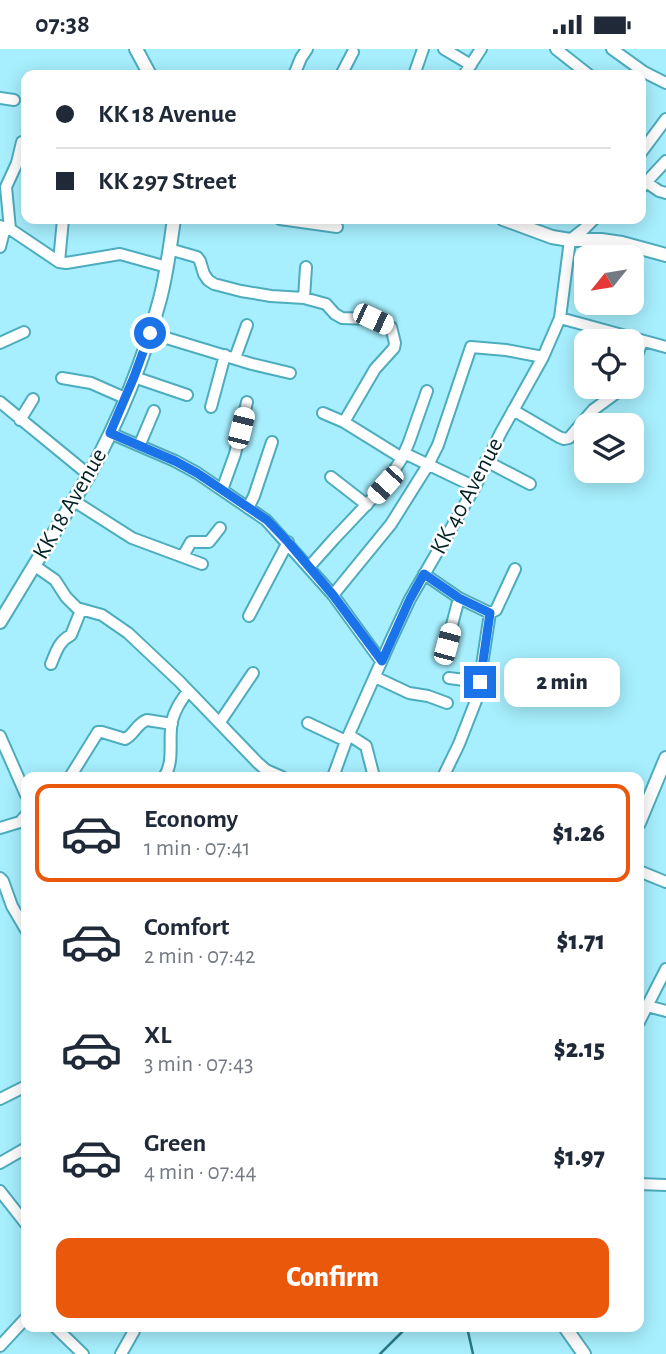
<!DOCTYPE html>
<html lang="en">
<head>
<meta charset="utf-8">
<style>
	:root { --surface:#fff; --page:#f2f2f3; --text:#1f2937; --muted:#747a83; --line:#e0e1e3; --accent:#ea580c }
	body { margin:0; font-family:"Alegreya Sans",sans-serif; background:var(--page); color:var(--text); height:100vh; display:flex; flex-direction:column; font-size:26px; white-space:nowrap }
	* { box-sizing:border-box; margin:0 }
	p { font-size:23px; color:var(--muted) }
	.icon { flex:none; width:38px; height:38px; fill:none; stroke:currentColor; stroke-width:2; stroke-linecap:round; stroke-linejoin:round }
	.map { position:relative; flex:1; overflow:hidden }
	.sheet { position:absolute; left:21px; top:723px; width:623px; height:560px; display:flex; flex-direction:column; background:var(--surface); border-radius:14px; box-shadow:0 4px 18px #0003 }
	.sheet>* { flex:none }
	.guide { position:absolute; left:21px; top:21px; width:625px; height:154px; border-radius:14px; box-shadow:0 4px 18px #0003; display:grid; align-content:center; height:154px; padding:0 35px; background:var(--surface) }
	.needle { width:46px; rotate:240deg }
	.controls { position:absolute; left:574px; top:196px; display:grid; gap:14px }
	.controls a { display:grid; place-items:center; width:70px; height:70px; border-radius:14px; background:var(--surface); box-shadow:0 4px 18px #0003; font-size:35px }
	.end { position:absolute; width:32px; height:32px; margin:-16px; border:9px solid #1a73e8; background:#fff; box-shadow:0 0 0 4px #fff }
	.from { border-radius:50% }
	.bubble { position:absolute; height:49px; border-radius:14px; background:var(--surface); box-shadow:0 4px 18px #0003; font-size:23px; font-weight:800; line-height:49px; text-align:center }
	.car { position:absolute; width:21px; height:42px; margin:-21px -10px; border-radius:9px; box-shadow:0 0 5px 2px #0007; background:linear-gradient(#fff 24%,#345 0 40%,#fff 0 76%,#345 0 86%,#fff 0) }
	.guide b { display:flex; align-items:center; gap:24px; height:66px; font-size:26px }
	.guide b+b { border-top:2px solid var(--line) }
	.guide i { width:18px; height:18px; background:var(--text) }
	ul { padding:12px 0 0; list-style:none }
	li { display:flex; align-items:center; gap:21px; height:98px; margin:0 14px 10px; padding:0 21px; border:4px solid transparent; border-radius:14px }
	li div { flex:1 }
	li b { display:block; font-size:26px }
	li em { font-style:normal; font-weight:800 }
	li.active { border-color:var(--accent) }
	li>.icon { width:63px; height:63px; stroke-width:1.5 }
	.cta { display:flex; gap:14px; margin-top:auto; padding:14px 35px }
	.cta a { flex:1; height:80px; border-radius:14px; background:var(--accent); color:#fff; font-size:28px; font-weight:800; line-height:80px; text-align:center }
	.status { display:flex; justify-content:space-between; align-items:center; height:49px; padding:0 35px; background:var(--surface); direction:ltr }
	.status svg { height:19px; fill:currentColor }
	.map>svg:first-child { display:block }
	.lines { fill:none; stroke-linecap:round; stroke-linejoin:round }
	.stream { stroke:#277b8a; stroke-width:2.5 }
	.minor-casing { stroke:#4dacbe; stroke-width:14 }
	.major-casing { stroke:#4dacbe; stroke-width:16 }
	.minor { stroke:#fff; stroke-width:10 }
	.major { stroke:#fff; stroke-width:12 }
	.route { stroke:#1a73e8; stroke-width:9 }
	.labels { text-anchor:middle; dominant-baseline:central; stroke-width:5; stroke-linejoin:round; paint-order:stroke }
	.street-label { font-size:24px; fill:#032227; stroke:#fff }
</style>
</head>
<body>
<div class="status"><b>07:38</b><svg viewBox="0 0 49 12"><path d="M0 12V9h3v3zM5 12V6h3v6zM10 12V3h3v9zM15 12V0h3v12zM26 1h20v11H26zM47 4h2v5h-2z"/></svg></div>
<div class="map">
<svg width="666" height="1305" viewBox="0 0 666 1305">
	<rect width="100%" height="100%" fill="#a7effe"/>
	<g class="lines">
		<!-- stream -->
		<path class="stream" d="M467 1278 473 1305
			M380 1305 407 1278"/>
		<!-- minor casing -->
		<g class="minor-casing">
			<path id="minor" d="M444 0 471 16
				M556 0 589 26
				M612 0 644 23 666 34
				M294 26 301 9 307 0
				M341 26 353 3
				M414 26 423 0
				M464 26 481 0
				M0 49 14 51
				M640 105 666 70
				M646 133 659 142 666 144
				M640 140 666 112
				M280 170 337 178
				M0 177 10 180 59 213 66 214 120 205 167 218
				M10 180 6 138 17 114 22 93
				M0 198 5 178
				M169 200 197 208 200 212 204 225 208 231 214 235 241 242 271 247 304 249 326 255 335 265 342 269 373 270 391 278 395 294 394 299 375 320 344 373 402 409
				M59 213 63 170
				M304 249 306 218
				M560 269 666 298
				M150 284 252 315 290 324
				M0 294 24 283
				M235 309 247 276
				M632 319 642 293
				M134 328 187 346
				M62 329 91 334 125 349
				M0 353 89 426
				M211 358 225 306
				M513 361 559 388 564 390 569 389 593 361 619 342 622 338
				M323 364 344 373
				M20 371 33 350
				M110 384 175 412 197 424 266 471 333 546 381 612
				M140 395 154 362
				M404 404 475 438
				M486 412 530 435
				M331 428 367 456
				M222 441 235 405 247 353
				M74 452 132 489 202 515
				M248 459 254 447 272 393
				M183 507 191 493H209L220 479
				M35 517 55 531 66 548 77 559 102 566 128 584 179 632 258 714 266 721 282 728
				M309 518 334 490 385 436 402 409 409 393 427 342
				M424 525 459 549 490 564 477 649 459 695 443 728
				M333 546 391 475 428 416 438 396 471 298 506 301 543 308
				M490 564 496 561 515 520
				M249 567 288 493
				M447 595 459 549
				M51 615C56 603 59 592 71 586L81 561
				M375 628 409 644 428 647 447 654
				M449 629 480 633
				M220 673 253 624
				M308 674 346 692
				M349 686 366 697 374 728
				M0 687 26 746
				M70 728 98 683H102L125 690C134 686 137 674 147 671L172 675
				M164 728C175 713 168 690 172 672 175 660 181 652 188 642
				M333 728 346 692 390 593 410 550 475 438 500 385 543 308 560 269 570 191 584 180 594 170
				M0 779 20 773 26 766
				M639 822 666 833
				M0 829 3 832 12 857 26 881
				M647 957 666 962
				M639 973 666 920
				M0 1050 26 1037
				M0 1114 26 1099
				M639 1135 666 1136
				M0 1142 26 1175
				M55 1278 83 1305
				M0 1297 26 1269
				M121 1305 134 1282V1278"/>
		</g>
		<!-- major casing -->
		<g class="major-casing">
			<path id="major" d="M136 0 150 26
				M503 170 552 188 570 191H601L622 194 666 206
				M0 573 89 426C119 371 144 311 160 250 167 224 170 197 174 170
				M639 774 666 709
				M565 1278 584 1305"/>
		</g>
		<!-- minor -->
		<use href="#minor" class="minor"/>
		<!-- major -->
		<use href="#major" class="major"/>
	</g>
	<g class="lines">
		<!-- route -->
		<path class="route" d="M150 284 134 328 110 384 175 412 197 424 267 471 288 493 333 546 382 612 410 550 424 525 459 549 490 564 480 633"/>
	</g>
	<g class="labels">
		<!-- street labels -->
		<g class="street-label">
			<text transform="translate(467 447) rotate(-62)">KK 40 Avenue</text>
			<text transform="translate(70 455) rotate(-60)">KK 18 Avenue</text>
		</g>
	</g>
</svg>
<div class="controls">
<a><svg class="needle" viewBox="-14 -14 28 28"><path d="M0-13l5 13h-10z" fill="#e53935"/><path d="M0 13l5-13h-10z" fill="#747a83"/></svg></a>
<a><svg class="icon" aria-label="locate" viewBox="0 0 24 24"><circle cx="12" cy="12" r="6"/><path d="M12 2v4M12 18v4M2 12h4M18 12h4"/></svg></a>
<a><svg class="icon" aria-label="layers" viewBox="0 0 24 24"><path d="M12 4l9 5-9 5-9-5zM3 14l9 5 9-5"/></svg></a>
</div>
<i class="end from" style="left:150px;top:284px"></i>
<i class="end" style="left:480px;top:633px"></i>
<div class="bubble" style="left:504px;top:609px;width:116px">2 min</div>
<i class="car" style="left:373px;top:270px;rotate:115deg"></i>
<i class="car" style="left:241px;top:379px;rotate:14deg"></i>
<i class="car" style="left:385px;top:436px;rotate:222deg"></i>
<i class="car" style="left:447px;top:595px;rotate:15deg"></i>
<div class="guide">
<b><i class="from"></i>KK 18 Avenue</b>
<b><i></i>KK 297 Street</b>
</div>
<section class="sheet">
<ul>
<li class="active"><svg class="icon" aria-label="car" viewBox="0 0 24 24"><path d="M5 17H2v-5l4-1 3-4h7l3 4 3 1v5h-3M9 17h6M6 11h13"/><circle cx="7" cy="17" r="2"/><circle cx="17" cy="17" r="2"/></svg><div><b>Economy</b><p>1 min · 07:41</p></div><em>$1.26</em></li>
<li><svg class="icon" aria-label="car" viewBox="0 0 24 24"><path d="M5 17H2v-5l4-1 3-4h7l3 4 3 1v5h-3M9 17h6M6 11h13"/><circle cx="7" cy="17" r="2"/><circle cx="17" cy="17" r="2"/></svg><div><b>Comfort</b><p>2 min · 07:42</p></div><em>$1.71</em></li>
<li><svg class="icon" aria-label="car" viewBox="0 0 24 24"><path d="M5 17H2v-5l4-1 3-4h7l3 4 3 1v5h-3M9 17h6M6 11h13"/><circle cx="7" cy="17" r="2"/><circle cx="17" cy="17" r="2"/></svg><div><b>XL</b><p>3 min · 07:43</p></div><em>$2.15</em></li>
<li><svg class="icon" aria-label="car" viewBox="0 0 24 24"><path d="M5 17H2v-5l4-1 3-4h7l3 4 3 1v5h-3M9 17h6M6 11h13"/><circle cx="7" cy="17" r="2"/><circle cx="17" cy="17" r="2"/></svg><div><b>Green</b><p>4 min · 07:44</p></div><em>$1.97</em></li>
</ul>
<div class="cta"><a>Confirm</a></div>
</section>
</div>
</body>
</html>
